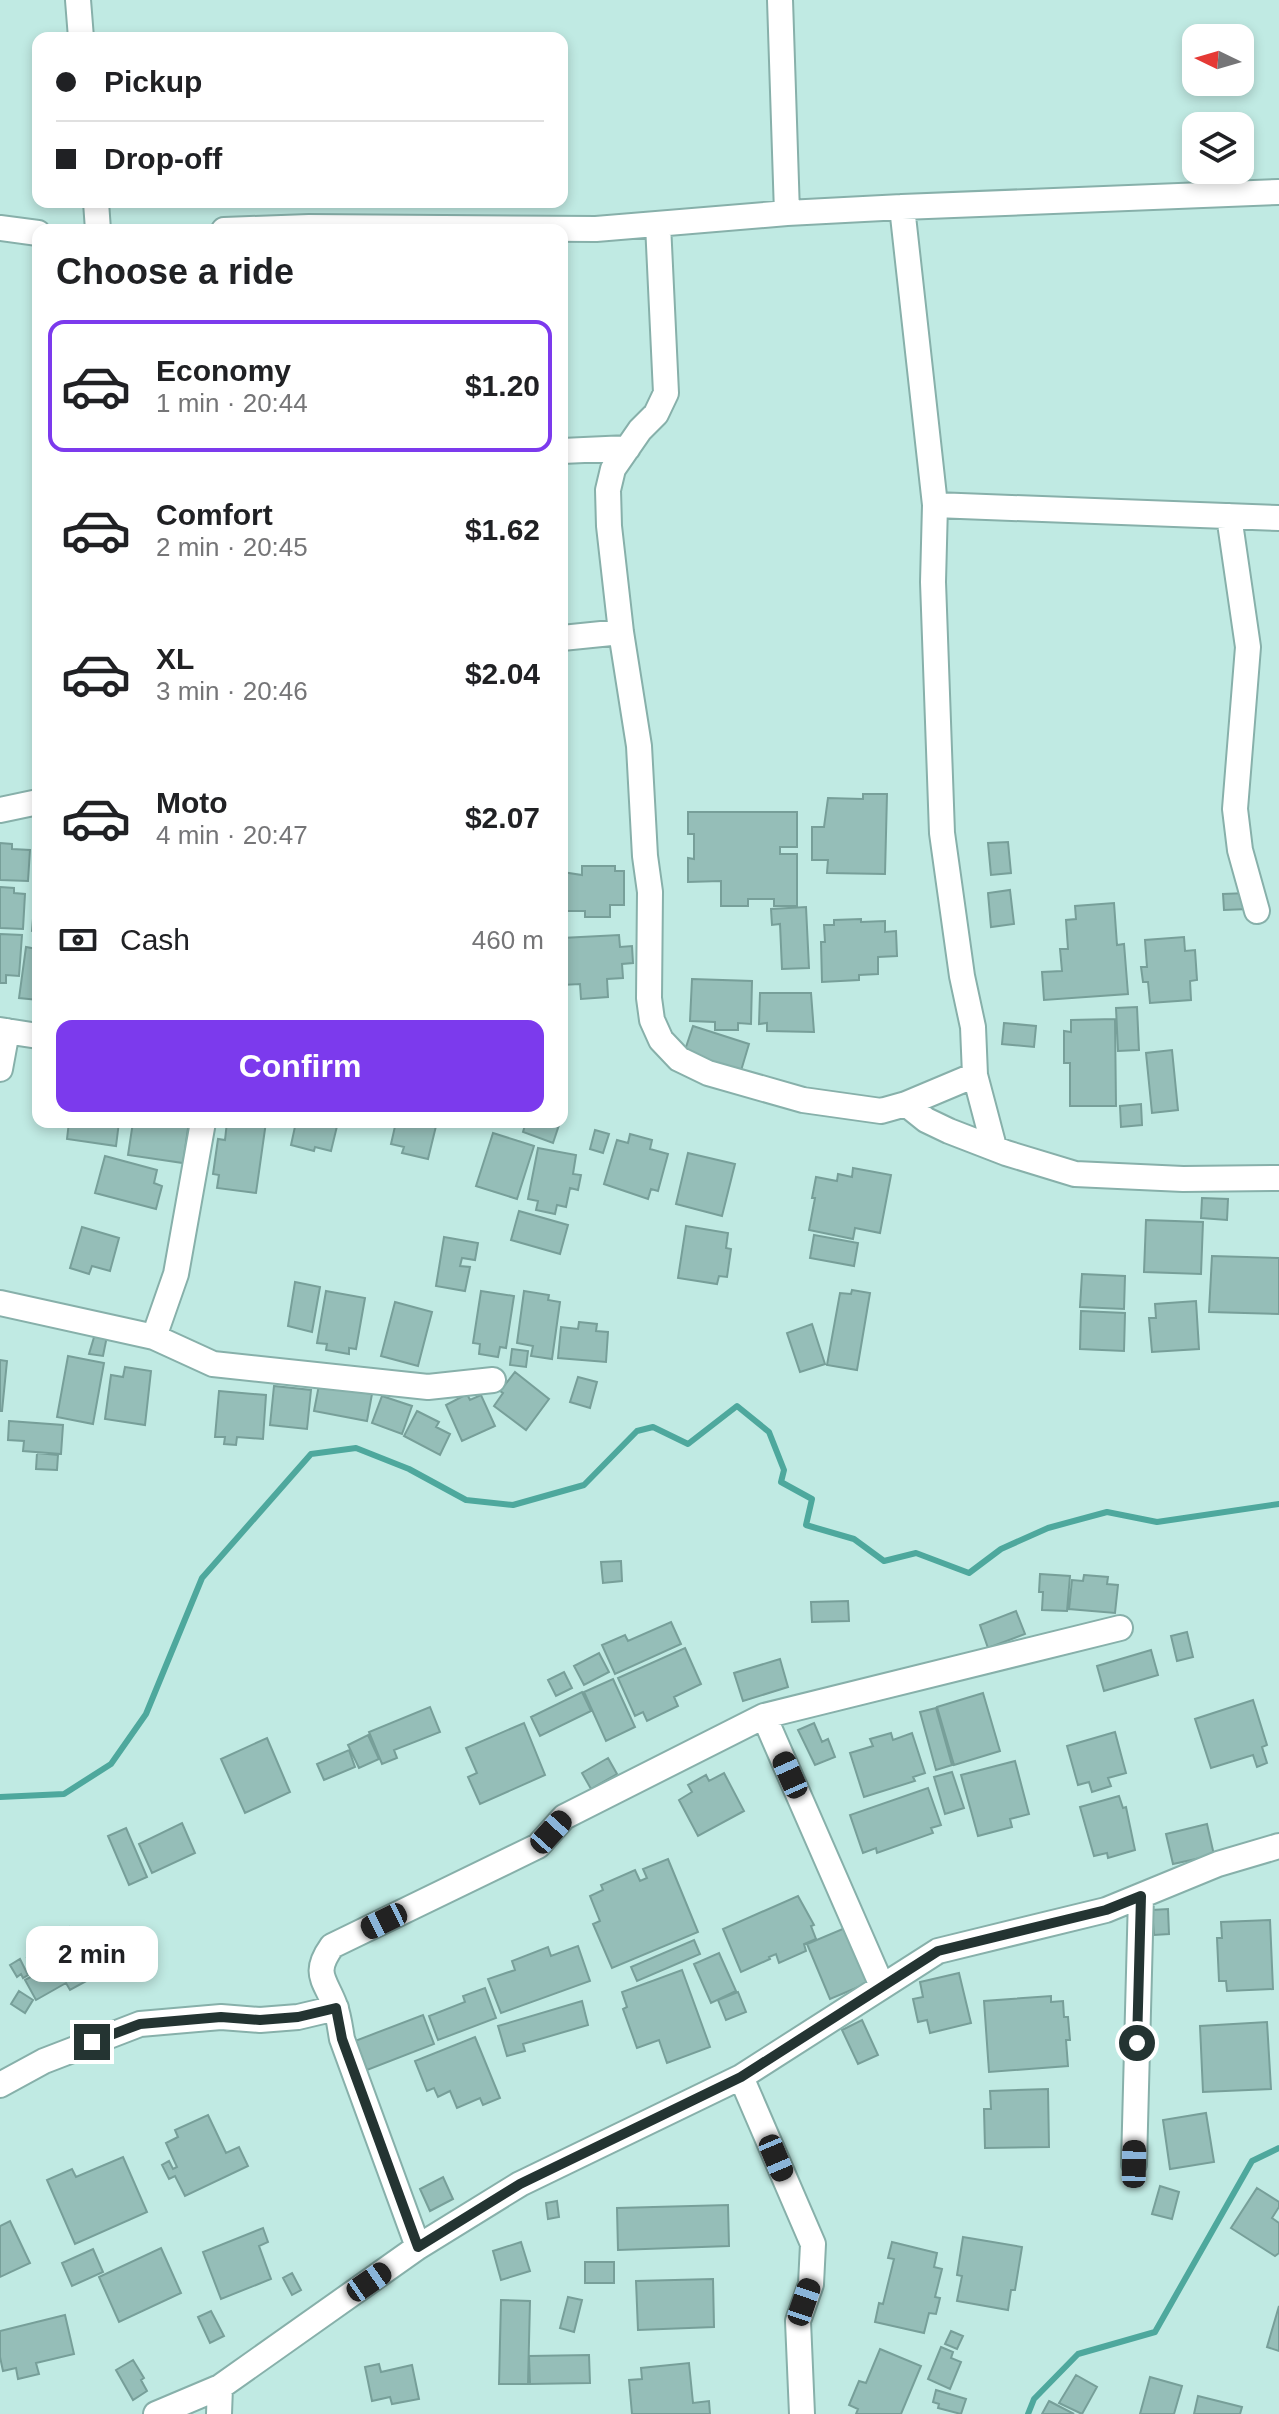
<!DOCTYPE html>
<html lang="en">
<head>
<meta charset="utf-8">
<style>
	:root { --surface:#fff; --page:#f2f2f2; --text:#202124; --muted:#757577; --line:#e0e0e0; --accent:#7c3aed }
	body { margin:0; font-family:Helvetica,sans-serif; background:var(--page); color:var(--text); height:100vh; display:flex; flex-direction:column; font-size:30px; white-space:nowrap }
	* { box-sizing:border-box; margin:0 }
	p { font-size:26px; color:var(--muted) }
	.icon { flex:none; width:44px; height:44px; fill:none; stroke:currentColor; stroke-width:2; stroke-linecap:round; stroke-linejoin:round }
	.map { position:relative; flex:1; overflow:hidden }
	.drawer { position:absolute; left:32px; top:224px; width:536px; height:904px; display:flex; flex-direction:column; background:var(--surface); border-radius:16px; box-shadow:0 4px 12px #0003 }
	.drawer>* { flex:none }
	.guide { position:absolute; left:32px; top:32px; width:536px; height:176px; border-radius:16px; box-shadow:0 4px 12px #0003; display:grid; align-content:center; height:176px; padding:0 24px; background:var(--surface) }
	.needle { width:52px; rotate:275deg }
	.tools { position:absolute; left:1182px; top:24px; display:grid; gap:16px }
	.tools a { display:grid; place-items:center; width:72px; height:72px; border-radius:16px; background:var(--surface); box-shadow:0 4px 12px #0003; font-size:40px }
	.end { position:absolute; width:36px; height:36px; margin:-18px; border:10px solid #243432; background:#fff; box-shadow:0 0 0 4px #fff }
	.from { border-radius:50% }
	.bubble { position:absolute; height:56px; border-radius:16px; background:var(--surface); box-shadow:0 4px 12px #0003; font-size:26px; font-weight:700; line-height:56px; text-align:center }
	.car { position:absolute; width:24px; height:48px; margin:-24px -12px; border-radius:10px; box-shadow:0 0 6px 2px #0007; background:linear-gradient(#222 24%,#8ab4d8 0 40%,#222 0 76%,#8ab4d8 0 86%,#222 0) }
	.guide b { display:flex; align-items:center; gap:28px; height:76px; font-size:30px }
	.guide b+b { border-top:2px solid var(--line) }
	.guide i { width:20px; height:20px; background:var(--text) }
	ul { padding:0; list-style:none }
	li { display:flex; align-items:center; gap:24px; height:132px; margin:0 16px 12px; padding:0 8px; border:4px solid transparent; border-radius:16px }
	li div { flex:1 }
	li b { display:block; font-size:30px }
	li em { font-style:normal; font-weight:700 }
	li.current { border-color:var(--accent) }
	li>.icon { width:72px; height:72px; stroke-width:1.5 }
	h2 { padding:0 24px; font-size:36px; line-height:96px }
	.pay { display:flex; align-items:center; gap:20px; height:88px; padding:0 24px; font-size:30px }
	.pay p { margin-inline-start:auto }
	.primary-button { display:flex; gap:16px; margin-top:auto; padding:16px 24px }
	.primary-button a { flex:1; height:92px; border-radius:16px; background:var(--accent); color:#fff; font-size:32px; font-weight:700; line-height:92px; text-align:center }
	.map>svg:first-child { display:block }
	.lines { fill:none; stroke-linecap:round; stroke-linejoin:round }
	.stream { stroke:#4ea89d; stroke-width:6 }
	.building { fill:#95beb8; stroke:#779f99; stroke-width:2 }
	.street-casing { stroke:#87b0aa; stroke-width:28 }
	.street { stroke:#fff; stroke-width:24 }
	.route { stroke:#243432; stroke-width:10 }
</style>
</head>
<body>
<div class="map">
<svg width="1279" height="2414" viewBox="0 0 1279 2414">
	<rect width="100%" height="100%" fill="#c0eae3"/>
	<g class="lines">
		<!-- stream -->
		<path class="stream" d="M0 1797 64 1794 111 1764 146 1714 202 1578 311 1454 356 1448 409 1469 466 1500 513 1505 584 1485 637 1431 653 1427 688 1444 737 1406 769 1432 784 1470 781 1482 812 1499 806 1525 854 1539 884 1561 916 1553 969 1573 1001 1549 1048 1528 1107 1512 1157 1522 1279 1504
			M1028 2414 1034 2399 1078 2354 1155 2332 1252 2161 1279 2148"/>
	</g>
	<!-- building -->
	<path class="building" d="M863 794H887L885 874 827 873 828 860H812V827H824L828 798 863 799Z
		M688 812H797V847H780V854H797V906H774V899H748V906H721V881L688 882V858L694 859V834H688Z
		M1008 842 1011 873 991 875 988 843Z
		M0 843 12 844V849L30 850 28 881 0 880Z
		M582 866H615V871H624V905H610V917H585V911H562V872L582 875Z
		M36 882H38V932L32 931Z
		M0 887 14 888V893L25 894 23 929 0 928Z
		M1010 890 1014 924 991 927 988 893Z
		M1247 893 1248 909 1224 910 1223 894Z
		M1114 903 1117 945 1124 944 1128 994 1044 1000 1042 972 1062 971 1060 949H1068L1066 920 1076 919 1075 906Z
		M806 907 809 968 782 969 780 924 772 925 771 909Z
		M861 919V922L885 921V932L896 931 897 956 878 957V974L859 975V980L822 982 821 942H825L824 925H834V920Z
		M0 934 22 935 19 976 6 975V983H0Z
		M619 935 620 947 632 946 633 963 622 964 623 978 607 979 608 997 581 999 580 984 562 985V938Z
		M1184 937 1185 951 1195 950 1197 980 1190 981 1191 1000 1150 1003 1148 982H1143L1141 967H1147L1145 940Z
		M38 943V1000L19 998 26 947 37 949Z
		M692 979 752 981 751 1024 738 1023V1030H715V1022L690 1021Z
		M760 993H811L814 1032 767 1031V1023L759 1024Z
		M1137 1007 1139 1050 1118 1051 1116 1008Z
		M1115 1019 1116 1106H1070V1063H1064V1031L1071 1032V1020Z
		M1004 1023 1036 1026 1034 1047 1002 1044Z
		M693 1026 749 1044 740 1074 683 1056Z
		M1172 1050 1178 1110 1152 1113 1146 1053Z
		M1141 1104 1142 1125 1121 1127 1120 1106Z
		M69 1122H119L116 1146 67 1139Z
		M133 1122H189L183 1163 128 1155Z
		M227 1122H266L256 1193 217 1188 219 1175 213 1174 218 1139 225 1140Z
		M296 1122H338L331 1151 315 1147 314 1151 291 1145Z
		M396 1122H437L428 1159 402 1153 404 1147 391 1144Z
		M526 1122H560L553 1143 523 1132Z
		M595 1130 609 1134 603 1153 590 1149Z
		M493 1133 534 1146 517 1199 476 1186Z
		M630 1134 652 1140 650 1149 668 1154 658 1191 651 1189 648 1199 604 1184 617 1140 628 1143Z
		M538 1148 576 1155 573 1174 581 1175 578 1190 570 1188 566 1207 557 1205 555 1214 536 1210 538 1201 528 1199Z
		M688 1153 735 1164 722 1216 676 1204Z
		M105 1156 157 1170 154 1183 162 1186 156 1209 95 1193Z
		M853 1168 891 1175 880 1233 855 1228 853 1239 809 1230 815 1198H812L816 1177 837 1181 838 1174 852 1177Z
		M1202 1198 1228 1199 1227 1220 1201 1218Z
		M519 1211 568 1225 560 1254 511 1240Z
		M1146 1220 1203 1222 1201 1274 1144 1272Z
		M686 1226 728 1233 726 1248 731 1249 727 1277 719 1276 717 1284 678 1278Z
		M82 1227 119 1238 110 1271 92 1266 89 1274 70 1268Z
		M814 1235 858 1243 854 1266 810 1258Z
		M444 1237 478 1243 475 1260 462 1258 460 1266 470 1267 465 1291 436 1286Z
		M1212 1256 1279 1258V1314L1209 1312Z
		M1082 1274 1125 1276 1124 1309 1080 1307Z
		M295 1282 320 1287 312 1332 288 1326Z
		M852 1290 870 1293 857 1370 827 1365 840 1293 851 1294Z
		M326 1291 365 1298 356 1349 349 1348V1354L326 1350 327 1344 317 1343Z
		M481 1291 514 1296 506 1348 500 1347 498 1357 479 1354 480 1344 473 1343Z
		M524 1291 549 1295 548 1300 560 1302 552 1359 531 1356 533 1346 517 1343Z
		M1196 1301 1199 1349 1152 1352 1149 1318H1156L1155 1304Z
		M395 1302 432 1312 418 1366 381 1356Z
		M1081 1311 1125 1313 1124 1351 1080 1349Z
		M579 1322 597 1324 596 1331 608 1332 606 1362 558 1358 561 1327 578 1329Z
		M812 1324 825 1364 800 1372 787 1333Z
		M95 1334 107 1336 103 1356 89 1354Z
		M512 1349 528 1351 526 1367 510 1365Z
		M68 1356 104 1363 93 1424 57 1417Z
		M0 1360 7 1361 2 1411H0Z
		M125 1367 151 1371 145 1425 105 1419 111 1375 123 1377Z
		M515 1372 549 1399 526 1430 494 1406 503 1393 500 1391Z
		M578 1377 597 1382 590 1408 570 1402Z
		M319 1385 372 1394 367 1421 314 1411Z
		M274 1386 311 1390 307 1429 270 1425Z
		M219 1391 266 1395 263 1439 237 1437 236 1445 224 1444 225 1437H215Z
		M467 1394 470 1400 481 1395 495 1426 462 1441 446 1405Z
		M382 1396 412 1406 402 1434 372 1423Z
		M417 1411 439 1422 436 1427 450 1434 440 1455 404 1436Z
		M9 1421 63 1425 61 1454 23 1451 24 1441 8 1440Z
		M37 1453 58 1455 57 1470 36 1469Z
		M621 1561 622 1581 603 1583 601 1562Z
		M1040 1574 1070 1576 1067 1611 1042 1610 1043 1592H1039Z
		M1084 1575 1108 1577 1107 1584 1118 1585 1115 1613 1069 1609 1072 1580 1083 1581Z
		M848 1601 849 1621 812 1622 811 1602Z
		M1016 1611 1025 1634 988 1648 980 1625Z
		M671 1622 681 1644 615 1674 602 1645 625 1635 628 1641Z
		M1187 1632 1193 1657 1177 1661 1171 1636Z
		M685 1648 701 1684 674 1697 678 1706 647 1721 643 1712 635 1716 618 1678Z
		M1151 1650 1158 1675 1104 1691 1097 1666Z
		M599 1653 609 1672 584 1685 574 1666Z
		M780 1659 788 1687 743 1701 734 1673Z
		M564 1672 572 1688 556 1696 548 1680Z
		M613 1679 635 1727 606 1741 584 1692Z
		M582 1692 591 1711 540 1736 531 1717Z
		M983 1693 1000 1751 954 1765 937 1707Z
		M1253 1700 1267 1745 1262 1747 1267 1763 1257 1767 1253 1755 1211 1768 1195 1719Z
		M430 1707 440 1732 394 1750 397 1758 382 1764 369 1732Z
		M936 1708 952 1765 936 1770 920 1712Z
		M524 1723 545 1775 480 1804 468 1777 477 1773 466 1748Z
		M814 1723 822 1742 828 1739 835 1757 815 1765 798 1730Z
		M1115 1732 1126 1773 1108 1778 1111 1786 1092 1792 1089 1782 1078 1785 1067 1746Z
		M891 1733 893 1740 912 1733 925 1773 913 1777 915 1781 864 1797 850 1753 873 1746 870 1739Z
		M368 1735 379 1759 359 1768 348 1745Z
		M267 1738 290 1792 245 1813 221 1759Z
		M349 1750 355 1767 324 1780 317 1764Z
		M608 1758 617 1774 591 1789 582 1773Z
		M1015 1761 1029 1814 1010 1819 1012 1827 978 1836 961 1775Z
		M952 1772 964 1808 945 1814 934 1777Z
		M724 1773 744 1811 698 1836 679 1800 692 1792 688 1785 706 1775 709 1781Z
		M928 1788 941 1825 931 1828 933 1833 877 1853 876 1848 863 1853 850 1815Z
		M1119 1796 1123 1808 1126 1807 1135 1850 1108 1858 1107 1853 1094 1856 1080 1807Z
		M182 1823 195 1853 152 1873 139 1844Z
		M1207 1824 1214 1855 1173 1864 1166 1834Z
		M126 1828 147 1877 129 1885 108 1836Z
		M668 1859 698 1932 612 1968 593 1924 600 1921 590 1896 603 1890 601 1885 635 1870 640 1881 647 1878 643 1869Z
		M798 1896 814 1925 811 1926 816 1939 804 1944 806 1951 779 1963 776 1954 769 1957 770 1959 741 1972 723 1929Z
		M1168 1909 1169 1934 1154 1935 1152 1910Z
		M1270 1920 1273 1989 1227 1991 1226 1981H1219L1217 1938H1222L1221 1922Z
		M69 1927 85 1956 80 1959 90 1979 70 1990 66 1983 36 2000 25 1980 36 1974 27 1958 50 1946 46 1939Z
		M845 1928 868 1983 830 1999 807 1944Z
		M694 1940 700 1954 637 1981 631 1967Z
		M578 1946 590 1981 501 2013 488 1979 515 1970 512 1961 548 1947 551 1956Z
		M719 1953 736 1991 711 2003 694 1964Z
		M20 1959 28 1975 23 1978 21 1974 17 1977 10 1965Z
		M682 1970 710 2047 667 2063 659 2040 637 2048 623 2009 627 2007 622 1992Z
		M959 1973 971 2023 930 2033 927 2020 918 2022 913 1999 923 1997 920 1982Z
		M485 1988 496 2018 438 2040 429 2016 465 2002 463 1996Z
		M19 1991 33 2000 25 2013 11 2004Z
		M738 1992 746 2012 726 2020 718 2000Z
		M1051 1996V2002L1063 2001 1064 2017H1068L1070 2040H1066L1068 2066 989 2072 984 2001Z
		M582 2001 588 2025 523 2044 525 2051 507 2056 498 2026Z
		M423 2015 434 2044 367 2070 355 2041Z
		M862 2020 878 2055 858 2064 842 2030Z
		M1267 2022 1271 2089 1203 2092 1200 2026Z
		M475 2037 500 2098 483 2105 480 2098 457 2108 450 2091 438 2097 434 2088 427 2091 415 2061Z
		M1048 2089 1049 2147 985 2148 984 2109H991L990 2091Z
		M1206 2113 1214 2162 1170 2169 1163 2120Z
		M208 2115 226 2153 239 2147 248 2166 185 2196 175 2176 169 2179 162 2165 169 2161 173 2169 177 2167 166 2143 178 2137 175 2130Z
		M123 2157 147 2212 75 2244 47 2180 72 2169 76 2177Z
		M443 2177 453 2199 430 2211 420 2189Z
		M1160 2186 1179 2192 1172 2219 1152 2214Z
		M1257 2188 1279 2202V2207L1272 2218 1279 2223V2253L1275 2256 1231 2228Z
		M557 2201 559 2217 548 2219 546 2203Z
		M728 2205 729 2246 618 2250 617 2208Z
		M10 2221 30 2263 0 2277V2226Z
		M263 2228 268 2242 259 2246 271 2279 221 2299 203 2252Z
		M963 2237 1022 2247 1015 2290H1011L1008 2310 957 2301 962 2276 957 2275Z
		M521 2242 530 2271 501 2280 493 2251Z
		M892 2242 937 2253 934 2267 942 2269 935 2297 940 2298 936 2314 929 2313 924 2333 875 2322 879 2303 883 2304 894 2259 888 2258Z
		M161 2248 181 2293 119 2322 99 2277Z
		M93 2249 103 2272 72 2286 62 2263Z
		M585 2262H614V2283H585Z
		M292 2273 301 2290 292 2295 283 2278Z
		M713 2279 714 2327 638 2330 636 2281Z
		M568 2297 582 2300 574 2332 560 2328Z
		M501 2300 530 2301 528 2384H499Z
		M1279 2306V2351L1267 2347Z
		M211 2311 224 2336 210 2343 198 2317Z
		M65 2315 74 2354 36 2363 39 2374 18 2379 16 2368 3 2371 0 2357V2331Z
		M951 2331 963 2336 957 2349 945 2344Z
		M941 2347 953 2352 951 2358 961 2362 950 2389 928 2379Z
		M880 2349 921 2366 901 2414H856L858 2409 849 2405 859 2381 866 2383Z
		M589 2355 590 2383 530 2384 529 2356Z
		M133 2360 144 2378 141 2380 147 2391 133 2400 116 2370Z
		M689 2363 693 2403 709 2401 710 2414H632L629 2380 642 2379 641 2368Z
		M379 2364 381 2372 412 2365 419 2399 392 2404 390 2397 372 2401 365 2367Z
		M1076 2375 1097 2387 1082 2414 1059 2403Z
		M1150 2377 1182 2386 1174 2414H1140Z
		M936 2390 966 2399 961 2414 938 2408 939 2404 933 2402Z
		M1198 2396 1242 2407 1240 2414H1194Z
		M1049 2401 1074 2414H1042Z"/>
	<g class="lines">
		<!-- street casing -->
		<g class="street-casing">
			<path id="street" d="M78 0 81 38
				M780 0 787 213
				M96 202 98 230
				M902 207 935 505 933 582 942 833 962 976 973 1027 975 1075 994 1147
				M658 224 666 393 656 414 640 430 613 469 608 490 609 526 621 632 639 746 645 856 650 892 649 998 652 1020 661 1040 679 1059 708 1073 803 1100 881 1111 906 1104 975 1075
				M0 228 38 233
				M224 230 309 227 596 229 787 213 902 207 1279 192
				M562 451 628 448
				M935 505 1279 518
				M1229 516 1248 647 1235 809 1240 850 1257 911
				M562 638 621 632
				M0 810 38 802
				M0 1030 38 1036
				M0 1069 7 1031
				M906 1104 926 1120 949 1131 1006 1153 1075 1174 1183 1179 1279 1178
				M0 1303 154 1337 213 1364 428 1387 493 1380
				M154 1337 176 1274 203 1122
				M764 1716 882 1986
				M741 2077 813 2244 811 2284 798 2321 802 2414
				M0 2085 44 2061 140 2024 221 2017 260 2020 298 2017 336 2008
				M1134 2164 1141 1896
				M418 2247 342 2039C340 2028 339 2017 335 2006 325 1979 312 1974 332 1946L538 1846 564 1817 764 1716 1120 1628
				M156 2414 220 2387
				M219 2414 220 2387 418 2247 520 2184 741 2077 938 1951 1106 1910 1218 1864 1279 1846"/>
		</g>
		<!-- street -->
		<use href="#street" class="street"/>
	</g>
	<g class="lines">
		<!-- route -->
		<path class="route" d="M92 2042 140 2024 221 2017 260 2020 298 2017 336 2008 342 2039 418 2247 520 2184 741 2077 938 1951 1106 1910 1141 1896 1137 2043"/>
	</g>
</svg>
<div class="tools">
<a><svg class="needle" viewBox="-14 -14 28 28"><path d="M0-13l5 13h-10z" fill="#e53935"/><path d="M0 13l5-13h-10z" fill="#757577"/></svg></a>
<a><svg class="icon" aria-label="layers" viewBox="0 0 24 24"><path d="M12 4l9 5-9 5-9-5zM3 14l9 5 9-5"/></svg></a>
</div>
<i class="end from" style="left:1137px;top:2043px"></i>
<i class="end" style="left:92px;top:2042px"></i>
<div class="bubble" style="left:26px;top:1926px;width:132px">2 min</div>
<i class="car" style="left:790px;top:1775px;rotate:336deg"></i>
<i class="car" style="left:551px;top:1832px;rotate:42deg"></i>
<i class="car" style="left:384px;top:1921px;rotate:244deg"></i>
<i class="car" style="left:776px;top:2158px;rotate:157deg"></i>
<i class="car" style="left:1134px;top:2164px;rotate:1deg"></i>
<i class="car" style="left:369px;top:2282px;rotate:55deg"></i>
<i class="car" style="left:804px;top:2302px;rotate:19deg"></i>
<div class="guide">
<b><i class="from"></i>Pickup</b>
<b><i></i>Drop-off</b>
</div>
<section class="drawer">
<h2>Choose a ride</h2>
<ul>
<li class="current"><svg class="icon" aria-label="car" viewBox="0 0 24 24"><path d="M5 17H2v-5l4-1 3-4h7l3 4 3 1v5h-3M9 17h6M6 11h13"/><circle cx="7" cy="17" r="2"/><circle cx="17" cy="17" r="2"/></svg><div><b>Economy</b><p>1 min · 20:44</p></div><em>$1.20</em></li>
<li><svg class="icon" aria-label="car" viewBox="0 0 24 24"><path d="M5 17H2v-5l4-1 3-4h7l3 4 3 1v5h-3M9 17h6M6 11h13"/><circle cx="7" cy="17" r="2"/><circle cx="17" cy="17" r="2"/></svg><div><b>Comfort</b><p>2 min · 20:45</p></div><em>$1.62</em></li>
<li><svg class="icon" aria-label="car" viewBox="0 0 24 24"><path d="M5 17H2v-5l4-1 3-4h7l3 4 3 1v5h-3M9 17h6M6 11h13"/><circle cx="7" cy="17" r="2"/><circle cx="17" cy="17" r="2"/></svg><div><b>XL</b><p>3 min · 20:46</p></div><em>$2.04</em></li>
<li><svg class="icon" aria-label="car" viewBox="0 0 24 24"><path d="M5 17H2v-5l4-1 3-4h7l3 4 3 1v5h-3M9 17h6M6 11h13"/><circle cx="7" cy="17" r="2"/><circle cx="17" cy="17" r="2"/></svg><div><b>Moto</b><p>4 min · 20:47</p></div><em>$2.07</em></li>
</ul>
<div class="pay"><svg class="icon" aria-label="cash" viewBox="0 0 24 24"><path d="M3 7h18v10H3z"/><circle cx="12" cy="12" r="2"/></svg>Cash<p>460 m</p></div>
<div class="primary-button"><a>Confirm</a></div>
</section>
</div>
</body>
</html>
